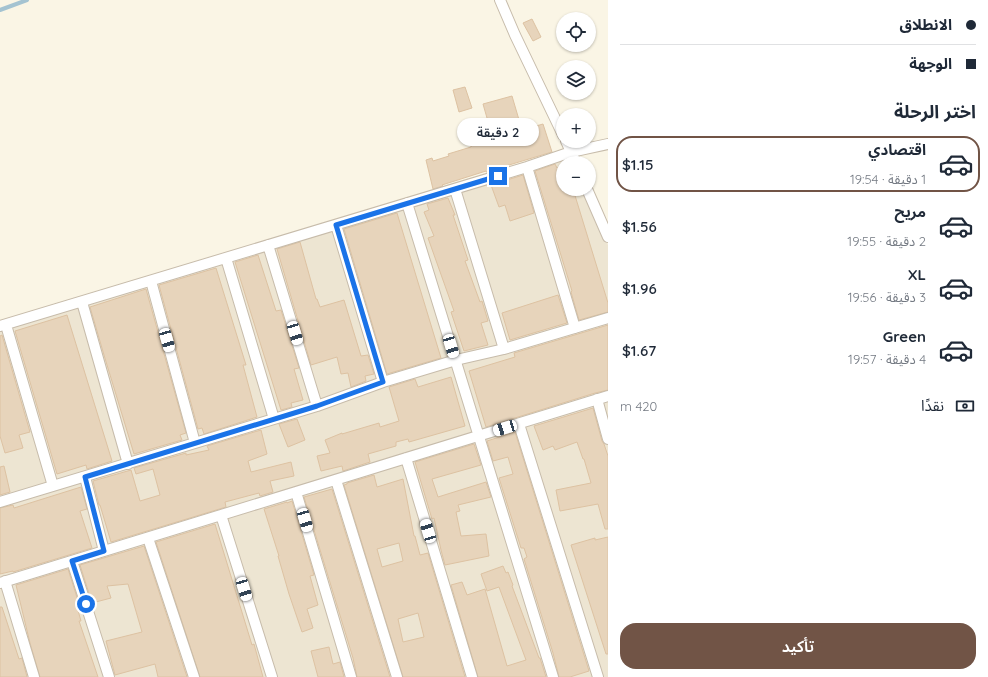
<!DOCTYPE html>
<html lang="ar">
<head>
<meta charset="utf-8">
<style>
	:root { --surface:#fff; --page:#f2f2f3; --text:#1f2937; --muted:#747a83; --line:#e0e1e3; --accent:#715446 }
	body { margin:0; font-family:Quicksand,"Noto Sans Arabic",sans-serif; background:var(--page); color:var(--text); direction:rtl; height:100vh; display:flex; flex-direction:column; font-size:15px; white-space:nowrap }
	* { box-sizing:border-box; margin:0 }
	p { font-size:13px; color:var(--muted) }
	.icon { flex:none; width:22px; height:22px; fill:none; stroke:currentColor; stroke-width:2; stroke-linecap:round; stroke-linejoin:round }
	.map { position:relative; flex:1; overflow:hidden; direction:ltr }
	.drawer { display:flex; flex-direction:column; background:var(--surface); width:380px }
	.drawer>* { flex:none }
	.guide { display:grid; align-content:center; height:88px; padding:0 12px; background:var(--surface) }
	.controls { position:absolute; left:556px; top:12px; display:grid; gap:8px }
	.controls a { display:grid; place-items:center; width:40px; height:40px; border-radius:50%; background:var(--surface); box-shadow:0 1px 3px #0004; font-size:20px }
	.end { position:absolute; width:18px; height:18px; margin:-9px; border:5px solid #1a73e8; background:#fff; box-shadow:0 0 0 2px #fff }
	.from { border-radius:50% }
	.bubble { position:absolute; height:28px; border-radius:14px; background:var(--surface); box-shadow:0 1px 3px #0004; font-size:13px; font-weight:600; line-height:28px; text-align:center; direction:rtl }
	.car { position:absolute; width:12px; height:24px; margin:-12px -6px; border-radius:5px; box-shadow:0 0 3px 1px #0007; background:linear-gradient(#fff 24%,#345 0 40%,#fff 0 76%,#345 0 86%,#fff 0) }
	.guide b { display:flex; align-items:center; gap:14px; height:38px; font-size:15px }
	.guide b+b { border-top:1px solid var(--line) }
	.guide i { width:10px; height:10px; background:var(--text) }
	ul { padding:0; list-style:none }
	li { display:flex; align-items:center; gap:12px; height:56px; margin:0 8px 6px; padding:0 4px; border:2px solid transparent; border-radius:16px }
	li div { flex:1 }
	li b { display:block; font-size:15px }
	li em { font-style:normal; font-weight:600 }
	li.current { border-color:var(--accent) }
	li>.icon { width:36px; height:36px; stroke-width:1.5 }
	h2 { padding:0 12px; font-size:18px; line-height:48px }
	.pay { display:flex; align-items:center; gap:10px; height:44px; padding:0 12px; font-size:15px }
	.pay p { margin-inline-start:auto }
	.action { display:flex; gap:8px; margin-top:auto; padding:8px 12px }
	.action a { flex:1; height:46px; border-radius:16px; background:var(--accent); color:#fff; font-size:16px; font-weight:600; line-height:46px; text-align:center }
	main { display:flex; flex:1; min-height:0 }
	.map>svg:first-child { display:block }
	.residential { fill:#ede5d2 }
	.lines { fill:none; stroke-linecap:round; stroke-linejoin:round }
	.stream { stroke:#a4c3d1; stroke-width:4 }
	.building { fill:#e7d4bb; stroke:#ddc2a2; fill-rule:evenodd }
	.minor-casing { stroke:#c7bcab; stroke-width:12 }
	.minor { stroke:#fff; stroke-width:10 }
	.route { stroke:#1a73e8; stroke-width:5 }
</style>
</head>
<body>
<main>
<section class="drawer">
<div class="guide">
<b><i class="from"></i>الانطلاق</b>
<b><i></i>الوجهة</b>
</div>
<h2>اختر الرحلة</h2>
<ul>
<li class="current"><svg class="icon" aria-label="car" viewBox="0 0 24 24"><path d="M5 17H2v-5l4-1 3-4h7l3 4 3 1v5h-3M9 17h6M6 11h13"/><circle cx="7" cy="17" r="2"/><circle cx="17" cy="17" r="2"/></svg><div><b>اقتصادي</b><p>1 دقيقة · 19:54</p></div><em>$1.15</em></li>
<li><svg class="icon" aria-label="car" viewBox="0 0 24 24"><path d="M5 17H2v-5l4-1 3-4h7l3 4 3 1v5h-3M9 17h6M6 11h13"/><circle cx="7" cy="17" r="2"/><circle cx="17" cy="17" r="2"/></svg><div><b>مريح</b><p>2 دقيقة · 19:55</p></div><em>$1.56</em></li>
<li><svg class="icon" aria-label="car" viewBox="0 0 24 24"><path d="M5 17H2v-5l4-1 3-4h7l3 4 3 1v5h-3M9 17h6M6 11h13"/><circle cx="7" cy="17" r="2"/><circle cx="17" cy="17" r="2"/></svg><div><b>XL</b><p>3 دقيقة · 19:56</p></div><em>$1.96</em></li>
<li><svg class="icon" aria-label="car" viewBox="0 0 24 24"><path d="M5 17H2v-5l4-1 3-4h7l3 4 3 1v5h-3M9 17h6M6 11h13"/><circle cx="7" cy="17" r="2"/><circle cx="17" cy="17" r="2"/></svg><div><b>Green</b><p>4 دقيقة · 19:57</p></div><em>$1.67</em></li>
</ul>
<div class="pay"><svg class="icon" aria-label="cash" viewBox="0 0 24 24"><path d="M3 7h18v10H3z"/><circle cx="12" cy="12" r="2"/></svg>نقدًا<p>420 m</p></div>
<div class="action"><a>تأكيد</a></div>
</section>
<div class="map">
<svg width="608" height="677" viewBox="0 0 608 677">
	<rect width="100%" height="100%" fill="#faf5e5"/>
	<!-- residential -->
	<path class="residential" d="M571 152 576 163H563V189H586L608 245V677H0V326Z"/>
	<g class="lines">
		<!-- stream -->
		<path class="stream" d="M0 10 27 0"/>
	</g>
	<!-- building -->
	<path class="building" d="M532 19 541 37 533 41 523 23Z
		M465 87 472 108 459 112 453 90Z
		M512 96 522 130 543 124 552 152 486 172V171L442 185 443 186 433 189 426 160 432 158 433 161 449 156 448 154 471 147V146L493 139 483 104Z
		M555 164 557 168 563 166V189H573L608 303V312L579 320 571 292 572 291 535 171Z
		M523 175 534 213 510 221 505 205 499 207 491 185Z
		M448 198 455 215H453L468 260 465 261 480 302 482 301 488 321 481 323 488 345 464 351 451 312 454 311 428 238 434 236 424 212 429 210 427 204Z
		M397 213 441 358 387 374 344 229Z
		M300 242 316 299H317L320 307 344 300 361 356 368 355 374 374 365 376 366 381 351 387 348 373 341 374 337 357 311 365 277 249Z
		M258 255 276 311 281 310 299 368 294 369 303 400 291 403 292 407 281 410 235 262Z
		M216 268 246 365H243L257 417 204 434 202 428 198 429 159 285Z
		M146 289 186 433 180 435 182 440 134 454 104 355 90 307Z
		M558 295 567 323 510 340 502 313Z
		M67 315 112 461 87 469 86 465 57 474 15 331Z
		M608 325V390L595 393 486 427 469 371 515 357 514 353Z
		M2 335 30 432 19 435 23 448 5 453 0 436V336Z
		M451 377 465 426 409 442 408 439 396 442V446L368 454 370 462 343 471 342 466 321 471 317 456 330 453 325 440 342 433V434L379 423 380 427 399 421 389 387 415 379 418 387Z
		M593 408 602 441 604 444 608 456V529H605L598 504 560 511 556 490 591 483 584 459H583L577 442 555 450 553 446 543 450 534 426Z
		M297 419 305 440 288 447 279 424Z
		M261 430 267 454 248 461 251 472 291 462 294 476 270 481 273 492 260 496 259 493 225 502 226 507 111 542 100 505H99L93 481 131 470 140 501 160 495 153 469 136 474 134 468 186 453V455L209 450 207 446Z
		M515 432 589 671 570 677H559L553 653 524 559 527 557 524 548H521L499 478 513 474 508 457 493 461 487 441Z
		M474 444 481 465 432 479 438 497 486 482 491 497 458 505 460 511 456 512 461 536 486 534 489 556 445 565 441 550 434 518 432 519 415 462Z
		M4 466 10 492 0 495V467Z
		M374 475 377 487 403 479 414 536H415L420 555 428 553 465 677H403L344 485 347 484V483ZM399 543 403 561 382 567 377 549ZM418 613 424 637 403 642 398 619Z
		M81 487 87 509 80 511 92 548 13 572V571L0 574V508L13 505 14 508Z
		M332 489 390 677H357L353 658 304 497Z
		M292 501 314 575 310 576 318 605 307 609 313 628 302 632 289 594 278 556H279L264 509 287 502V503Z
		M215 524 252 645 254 644 263 677H200L156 542Z
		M608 537V654H606L571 545 595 538V540Z
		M144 546 187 677H158L155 664 115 675 106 641 142 632 128 584 107 586 111 598 92 603 80 565Z
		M503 566 506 573 508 572 513 585 512 586 539 658H540L546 677H478L451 585 462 582 467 595 485 589 507 666 526 660 499 587 487 591 481 574Z
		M68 569 80 607H77L81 621H79L98 677H40L30 643 16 585Z
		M0 607H2L19 659 22 658 27 677H0Z
		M329 647 333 664 340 662 344 677H318L311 651Z"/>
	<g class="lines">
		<!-- minor casing -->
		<g class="minor-casing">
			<path id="minor" d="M500 0 515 35 563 135
				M566 141 576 163
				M527 167 575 328
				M455 189 504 349
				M587 189 608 237
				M407 203 553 677
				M336 225 383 382
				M268 245 317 406
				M226 258 274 419
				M151 281 195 443
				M82 302 128 464
				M6 325 53 486
				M0 326 527 167 571 152 608 144
				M597 399 608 439
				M519 424 598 677
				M406 458 472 677
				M85 477 104 551
				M336 480 397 677
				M296 492 351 677
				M0 502 317 406 383 382 456 360 504 349 608 318
				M221 515 272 677
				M148 538 194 677
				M72 561 109 677
				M5 581 34 677
				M0 583 608 396"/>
		</g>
		<!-- minor -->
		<use href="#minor" class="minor"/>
	</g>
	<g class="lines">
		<!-- route -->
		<path class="route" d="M86 604 72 561 104 551 85 477 317 406 383 382 336 225 498 176"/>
	</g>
</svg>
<div class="controls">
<a><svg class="icon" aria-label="locate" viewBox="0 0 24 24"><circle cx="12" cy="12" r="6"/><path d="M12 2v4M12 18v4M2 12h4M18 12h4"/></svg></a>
<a><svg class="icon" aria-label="layers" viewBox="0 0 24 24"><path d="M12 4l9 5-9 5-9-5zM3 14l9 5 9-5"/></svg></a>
<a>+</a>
<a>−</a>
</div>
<i class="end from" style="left:86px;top:604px"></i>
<i class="end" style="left:498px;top:176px"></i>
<div class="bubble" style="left:457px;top:118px;width:82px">2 دقيقة</div>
<i class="car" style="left:295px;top:333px;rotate:163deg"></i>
<i class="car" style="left:167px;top:340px;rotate:164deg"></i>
<i class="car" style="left:451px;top:346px;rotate:163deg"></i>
<i class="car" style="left:505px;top:428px;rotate:253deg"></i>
<i class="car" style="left:305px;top:520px;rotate:164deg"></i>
<i class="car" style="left:428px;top:531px;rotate:343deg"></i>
<i class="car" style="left:244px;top:589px;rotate:163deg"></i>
</div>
</main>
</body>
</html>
